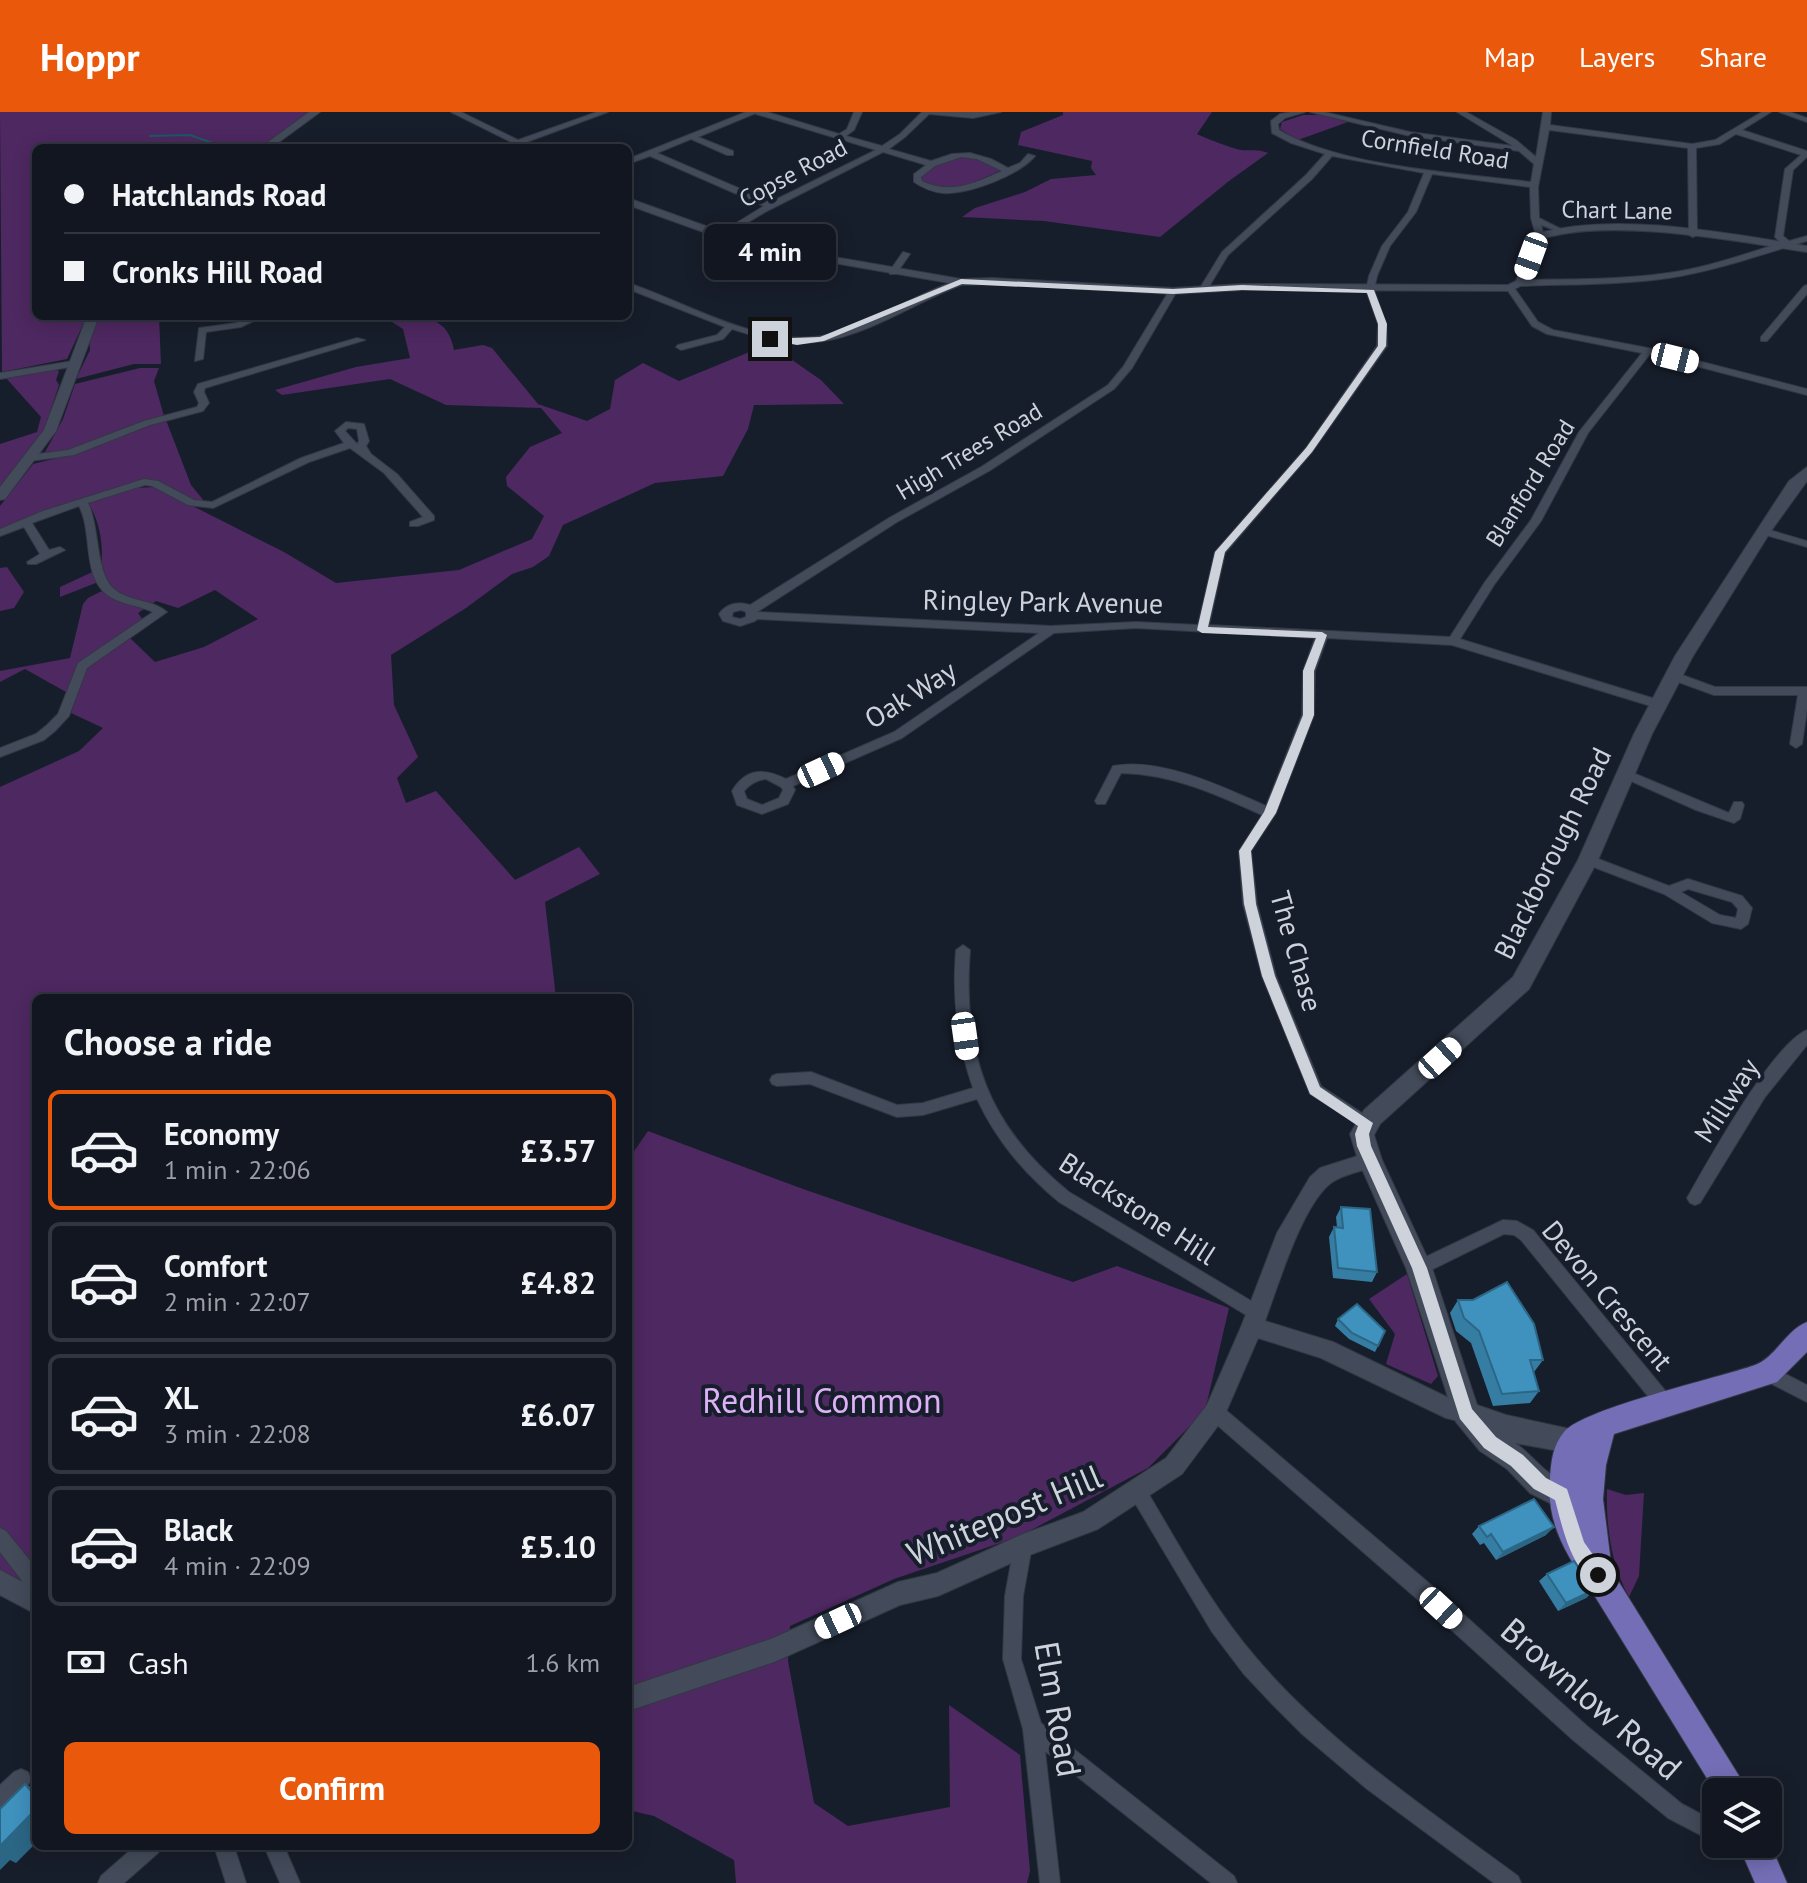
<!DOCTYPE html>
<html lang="en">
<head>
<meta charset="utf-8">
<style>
	:root { --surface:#111620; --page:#1a1f29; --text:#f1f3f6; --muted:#9c9fa5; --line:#30353e; --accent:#ea580c }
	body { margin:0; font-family:"PT Sans",sans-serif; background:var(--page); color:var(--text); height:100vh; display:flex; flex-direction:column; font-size:30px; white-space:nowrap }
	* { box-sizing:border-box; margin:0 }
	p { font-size:26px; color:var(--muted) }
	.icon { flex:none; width:44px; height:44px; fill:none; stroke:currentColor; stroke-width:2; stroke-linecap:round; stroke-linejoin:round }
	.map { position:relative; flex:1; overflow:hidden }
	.panel { position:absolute; left:32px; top:882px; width:600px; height:856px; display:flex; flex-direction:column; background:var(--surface); border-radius:12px; box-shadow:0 4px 20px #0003,0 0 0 2px var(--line) }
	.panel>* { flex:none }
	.hud { position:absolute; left:32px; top:32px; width:600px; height:176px; border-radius:12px; box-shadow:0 4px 20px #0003,0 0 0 2px var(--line); display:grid; align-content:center; height:176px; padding:0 32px; background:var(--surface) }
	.controls { position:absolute; left:1702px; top:1666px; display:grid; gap:16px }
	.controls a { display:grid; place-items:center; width:80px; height:80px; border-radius:12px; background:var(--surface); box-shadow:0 4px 20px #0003,0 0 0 2px var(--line); font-size:40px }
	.end { position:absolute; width:36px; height:36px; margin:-18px; border:10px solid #cdd2db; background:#111; box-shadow:0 0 0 4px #111 }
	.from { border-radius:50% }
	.bubble { position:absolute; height:56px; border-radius:12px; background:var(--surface); box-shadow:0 4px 20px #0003,0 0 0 2px var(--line); font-size:26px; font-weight:700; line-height:56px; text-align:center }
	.car { position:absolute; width:24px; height:48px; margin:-24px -12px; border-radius:10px; box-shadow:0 0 6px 2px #0007; background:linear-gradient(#fff 24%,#345 0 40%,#fff 0 76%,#345 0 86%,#fff 0) }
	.hud b { display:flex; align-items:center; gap:28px; height:76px; font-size:30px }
	.hud b+b { border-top:2px solid var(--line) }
	.hud i { width:20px; height:20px; background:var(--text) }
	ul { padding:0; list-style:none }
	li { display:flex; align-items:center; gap:24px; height:120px; margin:0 16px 12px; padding:0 16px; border:4px solid var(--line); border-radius:12px }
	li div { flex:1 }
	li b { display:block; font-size:30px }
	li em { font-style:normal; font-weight:700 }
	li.active { border-color:var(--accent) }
	li>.icon { width:72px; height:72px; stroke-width:1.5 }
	h2 { padding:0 32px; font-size:36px; line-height:96px }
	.pay { display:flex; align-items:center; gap:20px; height:88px; padding:0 32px; font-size:30px }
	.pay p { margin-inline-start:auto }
	.primary-button { display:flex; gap:16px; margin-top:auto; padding:16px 32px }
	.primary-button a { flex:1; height:92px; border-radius:12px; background:var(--accent); color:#fff; font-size:32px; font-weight:700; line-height:92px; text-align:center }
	header { display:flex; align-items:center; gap:48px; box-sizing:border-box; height:112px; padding:0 40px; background:var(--accent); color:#fff }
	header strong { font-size:38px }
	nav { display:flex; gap:44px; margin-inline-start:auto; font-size:28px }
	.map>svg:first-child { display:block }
	.green { fill:#4e2861 }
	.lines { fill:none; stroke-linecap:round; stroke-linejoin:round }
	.stream { stroke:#1c5963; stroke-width:2 }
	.minor-casing { stroke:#333843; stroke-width:2 }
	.tertiary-casing { stroke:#333843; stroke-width:2 }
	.secondary-casing { stroke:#333843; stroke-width:2 }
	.primary-casing { stroke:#333843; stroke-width:2 }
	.minor { fill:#434b5a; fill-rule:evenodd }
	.tertiary { fill:#434b5a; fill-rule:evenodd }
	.secondary { fill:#434b5a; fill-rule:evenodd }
	.primary { fill:#746eb6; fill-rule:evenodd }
	.wall { fill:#367da3 }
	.shaded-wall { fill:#2c6685 }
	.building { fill:#3f91be; stroke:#2c6685; stroke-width:2 }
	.route { fill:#cdd2db }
	.labels { text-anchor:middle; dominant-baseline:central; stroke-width:8; stroke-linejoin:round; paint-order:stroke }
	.far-street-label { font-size:24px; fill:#cdd2db; stroke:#171e2b }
	.street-label { font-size:28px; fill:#cdd2db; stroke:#171e2b }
	.near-park-label { font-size:34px; fill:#ddb0f7; stroke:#171e2b }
	.near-street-label { font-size:34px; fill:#cdd2db; stroke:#171e2b }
</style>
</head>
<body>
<header>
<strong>Hoppr</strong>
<nav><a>Map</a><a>Layers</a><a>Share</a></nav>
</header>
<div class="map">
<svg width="1807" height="1771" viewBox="0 0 1807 1771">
	<rect width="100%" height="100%" fill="#171e2b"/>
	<!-- green -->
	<path class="green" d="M0 0H311L262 36H36V204H87L67 247 2 260Z
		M1063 0H1212L1197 22C1202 25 1237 38 1241 38 1253 39 1258 37 1268 41L1229 69 1160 125 1044 109 962 105 975 96 1025 80 1051 67 1096 63 1091 56 1092 49 1018 33 1021 20 1063 3Z
		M1303 3H1321L1348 10 1298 28 1280 17 1282 10Z
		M958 44H969L1002 58C975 69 948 86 921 68V64L940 50Z
		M98 204H159L161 252H134L76 267 90 238 89 221Z
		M384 205C417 206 447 199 454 238L483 233 492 236 538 292 587 309 610 297 615 268 643 251 679 269 769 232 821 268 844 292 754 293 748 317 723 364 655 371 563 413 549 444 533 455 512 462 466 496 391 543 394 593 418 645 397 666 406 691 436 679 515 768 579 735 600 762 545 790 556 886H36V1478L0 1460V675L79 639 103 616 71 601 87 555 130 526 155 550 204 535 258 507 215 478 178 496 156 489 138 501 143 508 87 546 66 580 25 557 0 570V559L70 546 83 492 88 486 106 477 101 469 60 485V475L101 456C104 435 100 409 88 391L134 376 155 375 284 440 336 471 459 458 532 427 544 404 507 374 506 365 530 335 562 321 541 296 446 293 390 267 282 283 275 278 356 255 410 246 403 217Z
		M140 256H159L154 269 164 304 67 339 45 340 63 307 75 272Z
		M54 257 59 259 56 268 59 273 44 319 0 377V332L37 320 41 305 6 266Z
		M166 308 191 373 205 390C182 387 167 367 143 367L0 418V394L33 352 77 341Z
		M7 455 24 480 14 496 0 499V456Z
		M648 1019 803 1077 1073 1170 1117 1154 1229 1196 1205 1299 1148 1356 1018 1425 894 1467 790 1514 788 1549 814 1691 848 1714 950 1695 949 1593 1020 1643 1030 1759 1027 1771H736L734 1748 654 1704 628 1698V1048Z
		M1407 1162 1438 1264 1431 1272 1386 1252 1395 1222 1369 1187Z
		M1607 1377 1626 1383 1644 1381 1639 1464 1629 1485C1611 1452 1606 1415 1607 1377Z"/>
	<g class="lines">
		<!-- stream -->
		<path class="stream" d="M150 24 190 23 226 36"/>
		<!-- minor casing -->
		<g class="minor-casing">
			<path id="minor" d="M451 0H461L518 28 597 0H608L524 31 530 36H523Z
				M746 0H767L839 22 847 17 854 0H862L854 18 846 24 882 34 900 22 922 0H1001L973 6 929 2 905 25 889 37 931 49 952 42 970 41 991 47 1008 56 1020 51 1028 42 1035 44C1019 63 968 83 943 81 932 80 923 76 914 70V62L926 53 883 40 767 99 723 125H720V121L764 94 650 44 628 52V47ZM756 1V2L876 38 771 90 657 41 691 27 727 43H733V39L698 25ZM961 45 977 47 1002 59C975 71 950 83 922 69L921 65 935 54Z
				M1291 0H1305L1285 6 1278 12 1279 18C1342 55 1457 61 1531 70L1534 52 1519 39 1410 24 1310 0H1324L1410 20 1513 34 1457 0H1466L1516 28 1536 45 1543 0H1551L1550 13 1692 32 1715 28 1762 0H1771L1742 18 1807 39V45L1793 58 1783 124 1789 129 1807 124V129C1762 142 1716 159 1669 166 1621 173 1570 172 1521 174L1517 171 1521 168C1570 167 1620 168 1668 161 1707 156 1744 142 1781 131L1775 125 1785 57 1801 43 1736 22 1720 32 1696 36 1697 123 1693 125 1689 123 1688 36 1549 18 1538 75 1539 106 1561 117 1557 119 1541 113 1544 124 1540 126 1536 124 1531 106 1530 75 1432 62 1416 100 1390 134 1377 164 1374 178 1386 212 1387 234 1312 340 1225 441 1209 513 1450 525 1485 470 1531 408 1579 320 1642 241 1547 222 1532 214 1506 176 1507 174H1513L1538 210 1553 218 1648 236 1807 277V283L1650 242 1588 321 1541 409 1494 473 1460 527 1662 589V595H1654L1452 533 1327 526 1315 559 1314 603 1276 701 1251 739 1257 792 1276 864 1321 974 1371 1007 1373 1011 1371 1015 1366 1017 1310 982 1262 864 1243 792 1239 739 1262 703C1216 682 1172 662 1121 661L1105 692H1097L1095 689 1113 654C1161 645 1223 675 1266 694L1302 603 1303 559 1315 526 1136 516 1054 521 902 626 793 674 795 678 788 692 762 702 737 693 732 679C746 656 764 656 786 667L894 620 1039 521 757 507 755 509 740 514 723 509 719 502C726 492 738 489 750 493L889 406 981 355 1108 273 1123 255 1169 179 1173 176 1177 179 1132 256 1114 277 989 359 897 410 757 500 1051 514 1136 510 1198 513 1215 440 1306 336 1377 234 1378 212 1366 178 1369 164 1382 134 1408 100 1424 61 1332 44 1312 67 1228 143 1207 178H1201L1200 176 1222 140 1306 63 1325 42 1291 31 1272 21 1271 9 1280 2ZM741 498 746 500V505L740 507 732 505 733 500ZM766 667 781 675 783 678 779 686 762 693 747 687 744 679C750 672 757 668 766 667Z
				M1779 0H1790L1807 6V10Z
				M903 140 910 142 896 162H890L889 160Z
				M961 167 965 170 964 172C911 191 858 232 800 231 777 231 754 224 732 217L723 227 681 238 676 235 678 233 717 223 725 215 628 177V171C692 192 766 241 835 221 879 208 917 181 961 167Z
				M1807 173V182L1767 229H1761V225L1804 174Z
				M252 204H264L241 215 206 220 203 247 195 249 199 216 236 211Z
				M357 226 365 228 205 276 204 280 209 291 203 299 150 313 74 343 30 349 25 346 30 343 68 338 144 309 197 295 199 291 194 280 198 272Z
				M73 249 78 252 76 254 0 267V261Z
				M346 310 364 312 369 329 366 334 371 342 397 362 434 404V408L418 414H410V410L423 405 384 361 350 336 309 350 213 396 188 393 152 374 145 373 88 391C100 415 95 461 114 477 129 490 152 487 167 500L87 556 69 604 55 619 44 628 0 645V636L36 622 47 613 58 602 78 551 153 500C140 494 125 493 112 486 80 468 94 422 79 394L32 411 49 438 60 435 65 438 36 452H28L27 450 40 442 24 415 0 424V417L43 399 144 367 158 369 194 388 212 390 301 346 344 331 335 319ZM348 316 357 317 359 329 357 332 345 319Z
				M1763 416 1807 429V435L1759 421V417Z
				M1674 560 1715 575H1807V598L1802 632 1796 636 1790 632 1798 583H1714L1670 567 1668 564Z
				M1626 658 1729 701 1734 690H1742L1744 693 1740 707 1734 711 1696 698 1622 665 1620 662 1622 659Z
				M1588 743 1669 774 1688 767 1742 784 1752 796 1748 812 1741 817 1712 811 1664 782 1583 751 1582 748ZM1688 777 1732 790 1738 797 1736 806 1720 803 1681 780Z
				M963 833 970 838C962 942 988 1014 1069 1080L1263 1196 1265 1201 1263 1206 1257 1208 1251 1206 1059 1090C1023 1060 997 1029 977 987L923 1003 897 1005 810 972 777 974 772 972 770 968 772 964 777 962 811 960 897 993 923 991 973 976C957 930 952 887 956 838Z
				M1807 918V933L1765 985 1700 1091 1695 1093 1690 1091 1687 1086 1690 1081C1710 1046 1772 933 1807 918Z
				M1503 1108 1517 1109 1533 1118 1672 1287 1675 1293 1672 1299 1666 1301 1660 1299 1521 1128 1514 1123 1504 1122 1425 1161 1419 1163 1413 1161 1411 1156 1413 1151Z
				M1768 1253 1807 1273V1290L1762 1267 1760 1261 1762 1255Z
				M1215 1292 1221 1294 1430 1472 1587 1614 1682 1692 1716 1710V1731L1668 1706 1573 1628 1416 1486 1209 1306 1206 1300 1209 1294Z
				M1138 1371 1144 1374C1179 1433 1212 1495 1257 1547 1331 1633 1427 1697 1518 1764L1521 1771H1494L1367 1677 1302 1622 1272 1592 1243 1561 1212 1520 1132 1386 1129 1380 1132 1374Z
				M0 1416 6 1419 36 1456V1480L29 1478 0 1440Z
				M1023 1425 1029 1428 1032 1434 1023 1484 1021 1547 1041 1611 1234 1764 1237 1771H1211L1045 1639 1060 1771H1040L1023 1617 1003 1547 1005 1484 1014 1434 1017 1428Z
				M21 1657 28 1660 31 1667C26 1679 12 1692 0 1697V1673L14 1660Z
				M135 1734H161L158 1741 124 1771H98L101 1764Z
				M214 1734H234L246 1771H226Z
				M264 1734H284L300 1771H280Z"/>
		</g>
		<!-- tertiary casing -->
		<g class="tertiary-casing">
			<path id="tertiary" d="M309 0H320L271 36H260Z
				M628 86 714 117 794 138 961 167 992 166 1173 176 1242 172 1508 173 1516 169 1536 122C1614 99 1727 121 1807 134V140C1735 129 1613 106 1545 126L1527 171 1510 179 1242 178 1173 182 992 172 961 173 793 144 706 121 628 93Z
				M87 204H99L56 319 5 387 0 388V375L44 318Z
				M1370 1040 1377 1042 1380 1048 1377 1054C1363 1059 1343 1062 1331 1071 1302 1093 1278 1174 1265 1209L1333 1230 1449 1286 1474 1294 1477 1301 1474 1308 1466 1311 1446 1306 1321 1246 1258 1226 1223 1307 1182 1362 1098 1417 1027 1444 938 1484 900 1493 774 1550 628 1599V1575L771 1527 898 1470 937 1461 1023 1422 1083 1400 1166 1346 1207 1293 1241 1215 1277 1121 1310 1065 1320 1056Z
				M0 1458 36 1477V1502L0 1483Z"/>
		</g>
		<!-- secondary casing -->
		<g class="secondary-casing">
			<path id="secondary" d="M1807 355V369L1771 419 1693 544 1652 622 1598 748 1529 877 1380 1012 1374 1023 1382 1048 1432 1156 1477 1293 1506 1303 1584 1320 1594 1342 1590 1351 1580 1355 1570 1351 1565 1340 1515 1331C1531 1341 1544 1362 1562 1368 1570 1371 1579 1369 1588 1372L1592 1382 1588 1392 1562 1397 1530 1381 1507 1357 1480 1339 1456 1310 1406 1156 1358 1048 1350 1022 1364 998 1513 865 1578 748 1634 622 1675 544 1789 369Z"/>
		</g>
		<!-- primary casing -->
		<g class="primary-casing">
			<path id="primary" d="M1807 1210V1240L1777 1270 1614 1322 1606 1353 1603 1387 1612 1459 1749 1680 1716 1681 1588 1473C1564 1441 1546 1407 1550 1366 1551 1349 1553 1333 1564 1320 1584 1296 1719 1266 1755 1253 1776 1245 1786 1218 1807 1210Z
				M1768 1727 1787 1771H1755L1738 1732H1768Z"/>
		</g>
		<!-- minor -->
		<use href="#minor" class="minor"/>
		<!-- tertiary -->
		<use href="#tertiary" class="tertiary"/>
		<!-- secondary -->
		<use href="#secondary" class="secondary"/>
		<!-- primary -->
		<use href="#primary" class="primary"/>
	</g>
	<!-- wall -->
	<path class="wall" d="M1341 1095 1377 1160 1372 1170 1333 1166 1329 1125 1334 1115H1337L1336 1105Z
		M1458 1188 1543 1248 1534 1260 1539 1279 1530 1291 1493 1294 1471 1231 1456 1219 1450 1201Z
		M1338 1207 1378 1234 1375 1240 1349 1227 1335 1214Z
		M1479 1414 1546 1423 1496 1448 1484 1431 1480 1433 1472 1422Z
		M1547 1462 1594 1478 1586 1486 1558 1499 1539 1469Z"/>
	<!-- shaded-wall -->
	<path class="shaded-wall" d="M1554 1415 1546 1423 1496 1448 1503 1440Z
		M1594 1478 1586 1486 1558 1499 1566 1491Z
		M25 1672 36 1678V1685Z
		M36 1697V1731L16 1751 10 1748 0 1758V1734Z"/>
	<!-- building -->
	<path class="building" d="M1341 1095 1370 1097 1377 1160 1338 1156 1334 1115 1343 1116Z
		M1507 1170 1534 1212 1543 1248H1530L1539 1279 1502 1282 1479 1219 1464 1206 1458 1188H1473Z
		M1357 1192 1385 1219 1378 1234 1352 1221 1338 1207Z
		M1534 1387 1554 1415 1503 1440 1491 1422 1487 1425 1479 1414Z
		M1574 1449 1594 1478 1566 1491 1547 1462Z
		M25 1672 36 1685V1697L0 1734V1697Z"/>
	<!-- route -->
	<path class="route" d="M961 167 1173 177 1242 173 1374 178 1387 212 1386 234 1312 340 1225 440 1208 515 1322 520 1327 523 1314 559V603L1276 701 1251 739 1256 792 1275 864 1320 975 1373 1011 1369 1022 1371 1034 1427 1156 1472 1297 1496 1325 1523 1343 1546 1366 1567 1377 1584 1430 1607 1463 1604 1469 1598 1471C1571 1460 1562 1413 1555 1388L1534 1377 1511 1354 1484 1336 1460 1307 1412 1156 1357 1034 1355 1022 1358 1014 1310 982 1262 864 1244 792 1239 739 1264 700 1303 603V559L1316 526 1202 521 1197 518 1215 440 1306 336 1378 234V212L1367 181 1242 178 1173 182 962 172 824 229 797 233 765 227 820 225Z"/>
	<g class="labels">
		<!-- far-street labels -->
		<g class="far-street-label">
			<text transform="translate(1435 37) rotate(9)">Cornfield Road</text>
			<text transform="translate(793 61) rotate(-28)">Copse Road</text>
			<text transform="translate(1617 98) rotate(1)">Chart Lane</text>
			<text transform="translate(969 339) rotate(-31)">High Trees Road</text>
			<text transform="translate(1530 371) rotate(-58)">Blanford Road</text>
		</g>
		<!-- street labels -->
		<g class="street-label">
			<text transform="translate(1043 489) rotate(1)">Ringley Park Avenue</text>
			<text transform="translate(910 582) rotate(-32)">Oak Way</text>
			<text transform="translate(1552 741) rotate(-64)">Blackborough Road</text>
			<text transform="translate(1297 839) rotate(74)">The Chase</text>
			<text transform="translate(1726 988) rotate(-57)">Millway</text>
			<text transform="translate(1138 1096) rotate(33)">Blackstone Hill</text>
			<text transform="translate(1608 1183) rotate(50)">Devon Crescent</text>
		</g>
		<!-- near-park labels -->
		<g class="near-park-label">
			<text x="822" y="1288">Redhill Common</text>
		</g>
		<!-- near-street labels -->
		<g class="near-street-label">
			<text transform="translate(1004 1402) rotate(-23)">Whitepost Hill</text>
			<text transform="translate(1592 1586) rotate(41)">Brownlow Road</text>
			<text transform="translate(1059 1597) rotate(80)">Elm Road</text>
		</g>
	</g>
</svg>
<div class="controls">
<a><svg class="icon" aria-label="layers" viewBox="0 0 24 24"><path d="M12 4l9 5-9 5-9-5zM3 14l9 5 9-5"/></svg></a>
</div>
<i class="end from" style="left:1598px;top:1463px"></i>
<i class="end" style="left:770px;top:227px"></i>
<div class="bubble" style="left:704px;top:112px;width:132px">4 min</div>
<i class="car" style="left:1531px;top:144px;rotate:200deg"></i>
<i class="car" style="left:1675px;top:246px;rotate:104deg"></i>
<i class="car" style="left:821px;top:658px;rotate:65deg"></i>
<i class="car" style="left:965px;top:924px;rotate:172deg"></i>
<i class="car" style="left:1440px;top:946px;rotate:48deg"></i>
<i class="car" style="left:1441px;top:1496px;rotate:133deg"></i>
<i class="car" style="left:838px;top:1509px;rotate:245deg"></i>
<div class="hud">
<b><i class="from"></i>Hatchlands Road</b>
<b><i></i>Cronks Hill Road</b>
</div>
<section class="panel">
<h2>Choose a ride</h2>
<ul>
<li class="active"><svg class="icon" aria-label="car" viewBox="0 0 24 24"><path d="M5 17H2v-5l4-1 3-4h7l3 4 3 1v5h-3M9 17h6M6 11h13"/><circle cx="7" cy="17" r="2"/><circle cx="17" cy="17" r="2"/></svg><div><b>Economy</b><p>1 min · 22:06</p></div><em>£3.57</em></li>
<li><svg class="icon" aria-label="car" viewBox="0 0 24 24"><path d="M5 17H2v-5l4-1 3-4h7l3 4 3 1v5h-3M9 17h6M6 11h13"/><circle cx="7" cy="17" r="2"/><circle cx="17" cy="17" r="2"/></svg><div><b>Comfort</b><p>2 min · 22:07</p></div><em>£4.82</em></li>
<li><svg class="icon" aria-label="car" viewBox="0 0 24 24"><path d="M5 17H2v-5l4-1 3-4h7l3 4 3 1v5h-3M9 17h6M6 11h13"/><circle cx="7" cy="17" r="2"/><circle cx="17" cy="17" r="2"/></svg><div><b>XL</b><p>3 min · 22:08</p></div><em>£6.07</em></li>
<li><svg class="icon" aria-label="car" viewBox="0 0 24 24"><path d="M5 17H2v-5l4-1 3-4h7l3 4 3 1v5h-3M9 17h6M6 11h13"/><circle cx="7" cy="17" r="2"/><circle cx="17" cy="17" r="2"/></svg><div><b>Black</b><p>4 min · 22:09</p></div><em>£5.10</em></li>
</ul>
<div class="pay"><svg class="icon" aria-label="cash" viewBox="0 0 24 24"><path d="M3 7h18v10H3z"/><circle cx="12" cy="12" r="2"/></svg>Cash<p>1.6 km</p></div>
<div class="primary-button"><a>Confirm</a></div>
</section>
</div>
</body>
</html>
